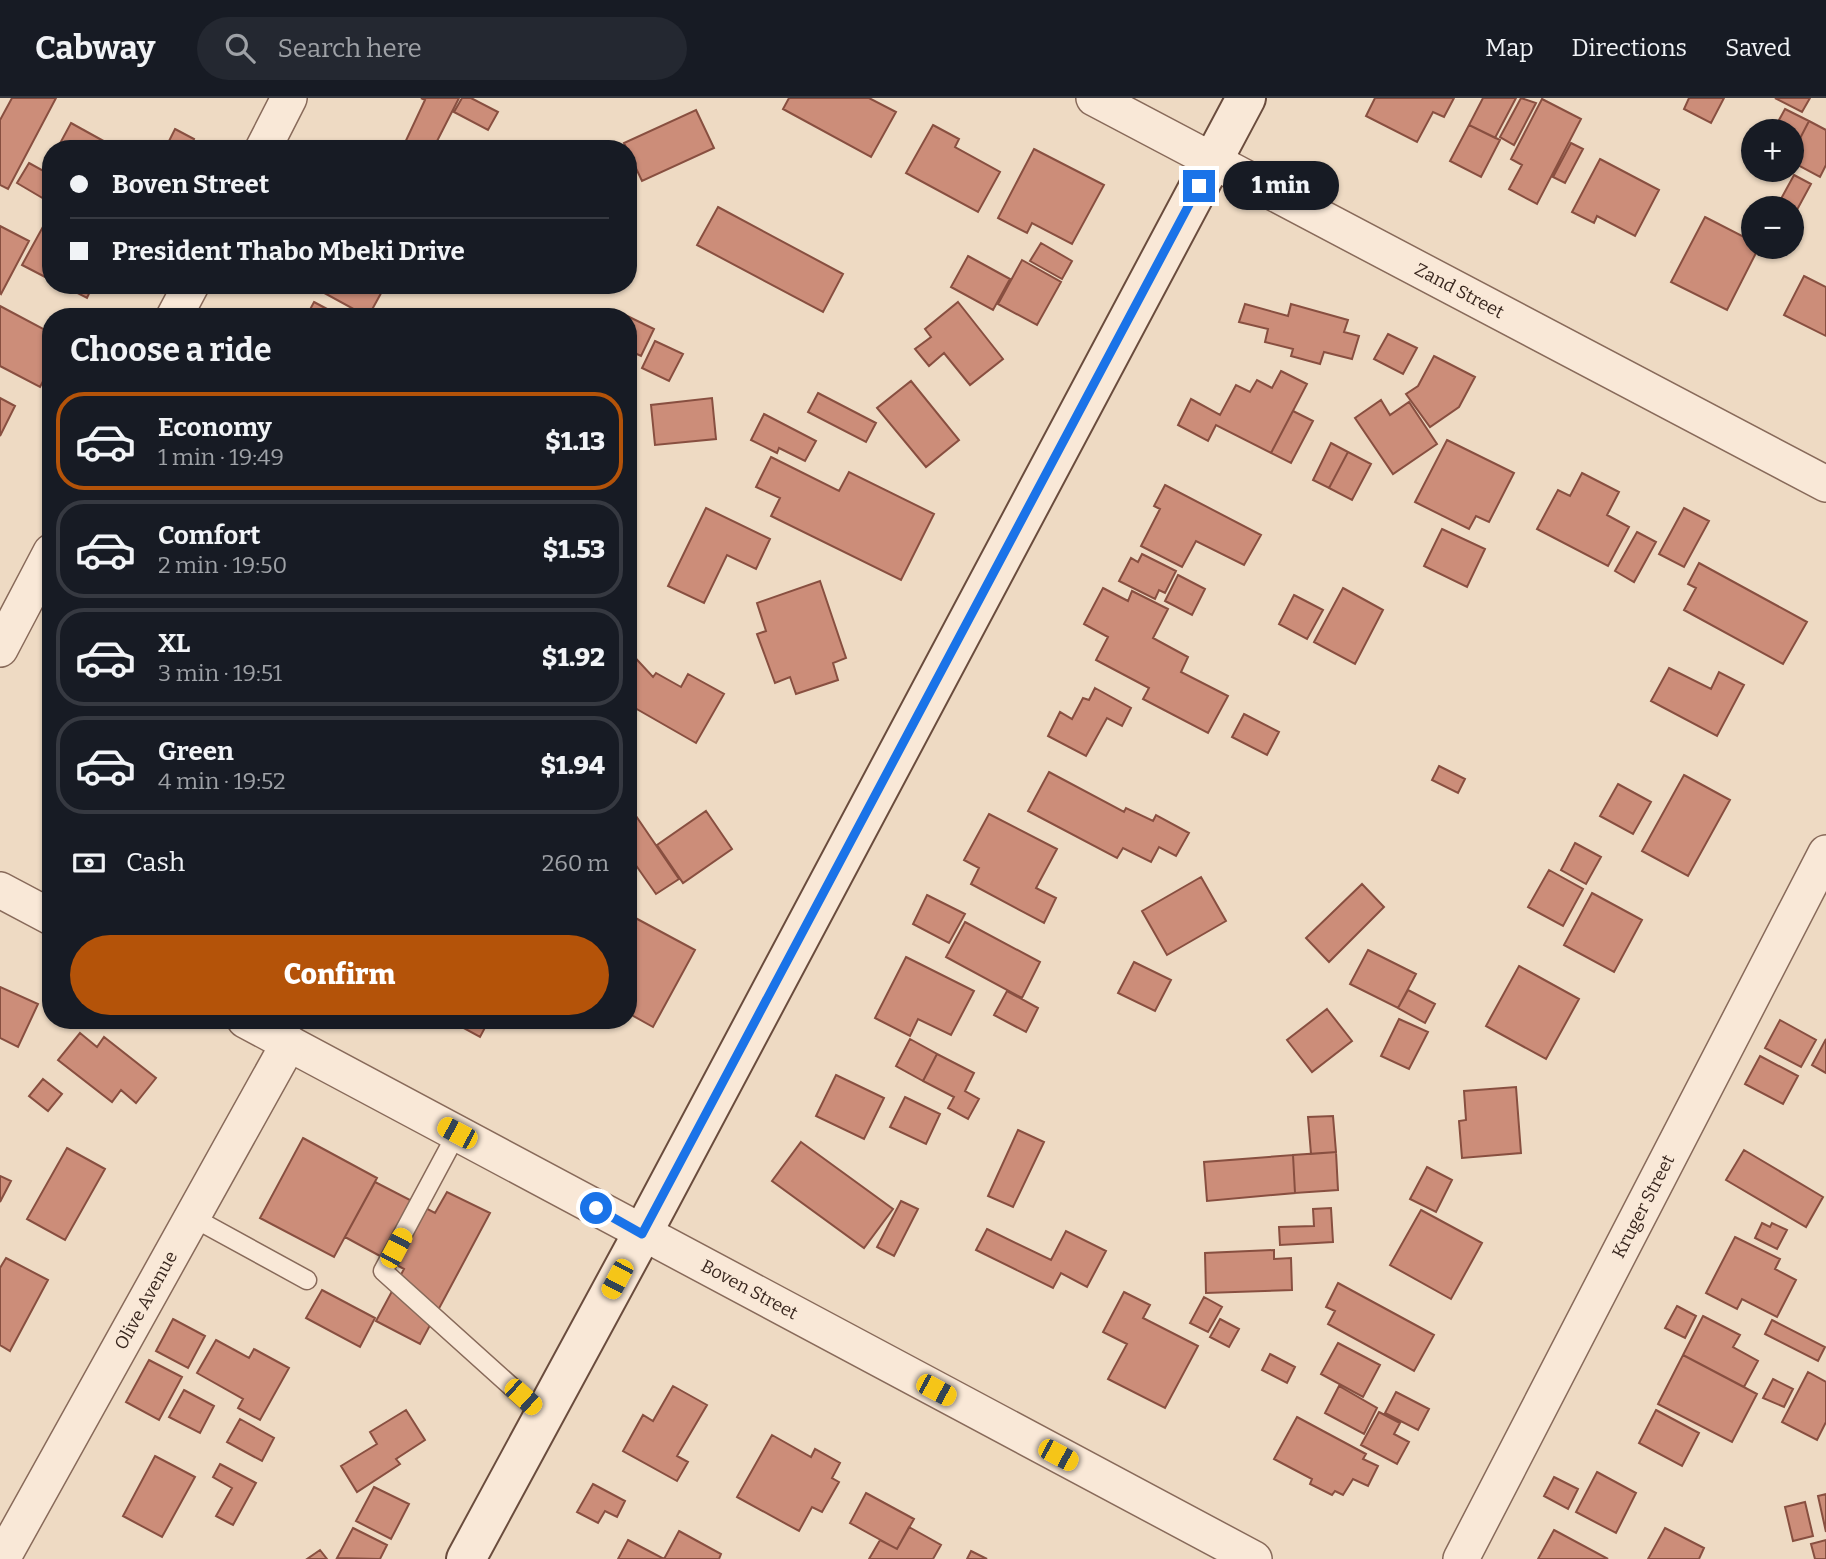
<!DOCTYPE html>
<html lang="en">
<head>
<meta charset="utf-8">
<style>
	:root { --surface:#171b24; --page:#242831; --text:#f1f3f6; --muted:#9ea1a6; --line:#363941; --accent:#b45309 }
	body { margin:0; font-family:Bitter,serif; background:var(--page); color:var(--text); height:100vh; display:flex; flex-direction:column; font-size:26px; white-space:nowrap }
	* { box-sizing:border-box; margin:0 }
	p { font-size:23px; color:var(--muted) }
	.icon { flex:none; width:38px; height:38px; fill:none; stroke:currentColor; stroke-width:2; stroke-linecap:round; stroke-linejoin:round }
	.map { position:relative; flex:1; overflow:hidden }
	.details { position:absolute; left:42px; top:210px; width:595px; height:721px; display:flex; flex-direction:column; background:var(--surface); border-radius:28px; box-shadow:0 2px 5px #0004 }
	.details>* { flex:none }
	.top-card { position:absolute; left:42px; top:42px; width:595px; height:154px; border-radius:28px; box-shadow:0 2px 5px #0004; display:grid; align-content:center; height:154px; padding:0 28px; background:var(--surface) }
	.tools { position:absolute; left:1741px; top:21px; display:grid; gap:14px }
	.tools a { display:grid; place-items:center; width:63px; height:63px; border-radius:50%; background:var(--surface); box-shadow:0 2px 5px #0004; font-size:35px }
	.end { position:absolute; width:32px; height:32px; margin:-16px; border:9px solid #1a73e8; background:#fff; box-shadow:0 0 0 4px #fff }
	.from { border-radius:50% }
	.bubble { position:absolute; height:49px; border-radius:24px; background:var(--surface); box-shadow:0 2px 5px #0004; font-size:23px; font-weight:800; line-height:49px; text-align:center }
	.car { position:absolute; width:21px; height:42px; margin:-21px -10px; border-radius:9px; box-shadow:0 0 5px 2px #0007; background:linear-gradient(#f5c518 24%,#345 0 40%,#f5c518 0 76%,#345 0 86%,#f5c518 0) }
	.top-card b { display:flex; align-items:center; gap:24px; height:66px; font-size:26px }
	.top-card b+b { border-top:2px solid var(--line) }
	.top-card i { width:18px; height:18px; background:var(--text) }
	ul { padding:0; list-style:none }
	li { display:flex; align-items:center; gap:21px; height:98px; margin:0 14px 10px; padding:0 14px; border:4px solid var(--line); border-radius:28px }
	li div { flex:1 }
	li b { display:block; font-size:26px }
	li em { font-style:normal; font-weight:800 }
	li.selected { border-color:var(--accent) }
	li>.icon { width:63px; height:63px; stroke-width:1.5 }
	h2 { padding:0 28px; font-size:32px; line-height:84px }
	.pay { display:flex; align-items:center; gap:18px; height:77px; padding:0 28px; font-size:26px }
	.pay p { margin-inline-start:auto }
	.button { display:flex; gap:14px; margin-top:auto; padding:14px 28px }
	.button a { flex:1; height:80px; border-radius:42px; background:var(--accent); color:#fff; font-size:28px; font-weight:800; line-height:80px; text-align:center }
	header { display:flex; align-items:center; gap:42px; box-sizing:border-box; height:98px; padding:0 35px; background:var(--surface); border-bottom:2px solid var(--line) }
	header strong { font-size:33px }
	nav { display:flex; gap:38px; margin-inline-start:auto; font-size:24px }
	.search { width:490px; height:63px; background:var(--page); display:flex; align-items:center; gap:18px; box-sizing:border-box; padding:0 24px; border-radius:38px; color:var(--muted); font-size:26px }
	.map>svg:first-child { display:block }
	.building { fill:#cc8d79; stroke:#884f40; stroke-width:2 }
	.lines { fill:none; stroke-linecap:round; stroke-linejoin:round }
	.lane-casing { stroke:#886a5a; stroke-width:21 }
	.street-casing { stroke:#886a5a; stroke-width:38 }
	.secondary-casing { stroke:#6a4c3d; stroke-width:42 }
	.lane { stroke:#f9e8d7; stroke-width:18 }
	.street { stroke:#f9e8d7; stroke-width:35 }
	.secondary { stroke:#f9e8d7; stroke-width:38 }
	.route { stroke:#1a73e8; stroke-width:9 }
	.labels { text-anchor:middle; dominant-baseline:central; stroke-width:7; stroke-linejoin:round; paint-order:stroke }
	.street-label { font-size:18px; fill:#38261e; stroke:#f5e5d3 }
</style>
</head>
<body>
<header>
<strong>Cabway</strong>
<div class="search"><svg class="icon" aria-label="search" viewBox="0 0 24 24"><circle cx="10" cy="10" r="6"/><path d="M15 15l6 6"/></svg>Search here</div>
<nav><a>Map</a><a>Directions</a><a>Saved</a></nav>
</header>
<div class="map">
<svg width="1826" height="1461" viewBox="0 0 1826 1461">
	<rect width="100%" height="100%" fill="#eedac3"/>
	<!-- building -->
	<path class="building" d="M12 0H56L8 91 0 87V22Z
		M421 0H459L433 51H402L425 2Z
		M462 0H471L498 14 488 32 454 14Z
		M789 0H869L896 14 871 59 783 11Z
		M1375 0H1454L1444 19 1433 14 1417 44 1366 18Z
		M1483 0H1516L1495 40 1469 27Z
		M1521 0 1536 5 1514 47 1500 39Z
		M1689 0H1724L1711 25 1684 11Z
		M1775 0H1810L1802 14Z
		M1542 1 1581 21 1537 106 1509 91 1522 67 1511 61Z
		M1785 11 1809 23 1792 56V33H1773Z
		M696 12 714 50 642 83 624 45Z
		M1809 23 1826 32V67L1820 79 1792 64V56Z
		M71 25 118 51H57Z
		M933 27 959 41 955 49 1000 74 978 114 906 75Z
		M1469 27 1500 42 1481 79 1450 63Z
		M175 31 194 41 189 51H165Z
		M1571 45 1583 51 1565 85 1553 79Z
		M1034 51 1104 87 1072 146 1032 125 1027 135 998 120Z
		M1600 61 1659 92 1635 138 1597 118 1594 125 1572 114Z
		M29 65 51 77V105L17 85Z
		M1794 77 1811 86 1792 121V110H1776Z
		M718 109 843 176 823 214 697 147Z
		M1705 119 1754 144V149H1759L1727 212 1671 184Z
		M45 125 51 128V182L22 167Z
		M0 128 29 143 1 196 0 195Z
		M1041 145 1072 163 1062 181 1030 163Z
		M968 158 1010 181 993 212 951 189Z
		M1022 162 1061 184 1037 227 998 206Z
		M1804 178 1826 189V238L1784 217Z
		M62 187H93L87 200Z
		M319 187H392L390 191 385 188 368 219 317 191Z
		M314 204 342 219H306Z
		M958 204 1003 261 970 287 944 255 929 268 915 251 931 239 925 231Z
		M1245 206 1288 218 1291 206 1348 222 1344 234 1359 238 1352 261 1324 254 1320 266 1291 258 1293 251 1265 244 1268 231 1239 224Z
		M0 208 51 235V268L40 289 0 268Z
		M617 213 654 231 641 258 628 252V219H615Z
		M1388 236 1417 250 1403 276 1374 261Z
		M655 243 683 256 669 283 642 270Z
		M1434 258 1475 279 1459 309 1430 329 1406 296 1418 288Z
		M1281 273 1307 286 1271 355 1216 327 1208 343 1178 327 1191 301 1220 317 1236 287 1250 294 1257 282 1272 290Z
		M911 283 959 342 926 369 877 310Z
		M818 295 876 325 866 344 808 314Z
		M0 300 15 308 0 338Z
		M712 300 716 341 655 347 651 307Z
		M1381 302 1390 317 1409 304 1437 346 1393 376 1355 320Z
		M1293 313 1313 323 1291 365 1271 355Z
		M764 316 816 343 805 363 779 350 777 355 751 342Z
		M1447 342 1514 375 1489 424 1476 418 1469 431 1415 404Z
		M1331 345 1348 354 1329 390 1313 382Z
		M1348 354 1371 366 1352 402 1329 390Z
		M771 359 839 393 849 374 934 416 901 482 771 418 780 400 756 389Z
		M1582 375 1619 394 1607 417 1629 429 1608 468 1537 431 1558 392 1570 398Z
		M1165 387 1261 437 1244 467 1196 443 1182 469 1141 448 1160 411 1154 408Z
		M706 410 770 441 756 471 727 457 704 505 668 488Z
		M1684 410 1709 423 1684 469 1659 456Z
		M1442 431 1485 451 1467 489 1424 468Z
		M1637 434 1656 444 1634 484 1615 473Z
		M1142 456 1176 473 1165 495 1159 492 1155 501 1119 483 1131 460 1138 464Z
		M1699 465 1807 524 1783 566 1684 512 1696 490 1688 486Z
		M1178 477 1205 491 1192 517 1165 503Z
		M820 483 846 560 833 565 838 582 796 596 790 579 775 585 757 536 766 533 757 505Z
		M1103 490 1128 503 1132 493 1168 511 1153 540 1188 559 1181 574 1228 598 1208 635 1143 601 1149 590 1096 562 1108 539 1084 526Z
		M1343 490 1383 512 1355 566 1314 544Z
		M1294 497 1323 512 1307 541 1279 526Z
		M628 552 653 579 656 575 681 589 688 576 724 596 696 645 635 610 628 603Z
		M1669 570 1711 591 1719 574 1744 587 1717 638 1651 603Z
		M1095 590 1131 610 1122 628 1107 620 1086 658 1048 638 1060 614 1072 621 1083 600 1089 602Z
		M1244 616 1279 634 1267 657 1232 639Z
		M1439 668 1465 681 1458 695 1432 682Z
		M1049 674 1124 714 1126 710 1153 723 1156 717 1189 735 1176 758 1159 749 1151 764 1123 750 1117 760 1028 713Z
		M1684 677 1730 702 1688 778 1642 753Z
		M1618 686 1651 704 1633 736 1600 718Z
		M706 713 732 751 683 785 657 747Z
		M989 716 1057 751 1036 790 1056 800 1044 825 971 786 979 770 964 762Z
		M636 718 679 781 656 796 628 756V723Z
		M1575 745 1601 759 1586 786 1561 772Z
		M1549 772 1583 791 1563 828 1528 809Z
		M1201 779 1226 823 1167 857 1142 813Z
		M1362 786 1384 809 1329 864 1306 840Z
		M1592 795 1642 822 1614 874 1564 847Z
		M927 797 965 816 949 845 913 826Z
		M628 816 695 852 653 929 628 915Z
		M965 824 1040 864 1022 900 946 859Z
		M1368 852 1416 876 1398 910 1350 886Z
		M906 859 974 893 951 937 918 921 910 938 875 920Z
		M1134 864 1171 882 1155 913 1118 895Z
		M1519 868 1579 901 1546 961 1486 928Z
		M0 889 38 906 18 949 0 940Z
		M1408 892 1435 906 1425 925 1398 910Z
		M1007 893 1038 910 1026 934 994 917Z
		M1327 911 1352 943 1312 974 1287 942Z
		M1399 921 1428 934 1409 971 1381 958Z
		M449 922H489L480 939Z
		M1780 922 1816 942 1801 969 1765 950Z
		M80 935 97 949 104 939 156 980 136 1005 121 992 112 1004 58 962Z
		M910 941 937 956 923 983 896 968Z
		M1826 941V975L1812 967Z
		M937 956 974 975 965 993 979 1001 968 1021 948 1010 954 999 923 983Z
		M1760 958 1798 978 1783 1006 1745 986Z
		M836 977 884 1000 864 1041 816 1018Z
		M43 981 62 996 48 1013 29 998Z
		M1516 989 1521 1055 1462 1060 1459 1023 1466 1022 1464 993Z
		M905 999 940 1016 926 1046 890 1029Z
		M1333 1018 1336 1054 1311 1056 1308 1019Z
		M1018 1032 1044 1044 1013 1109 988 1098Z
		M303 1040 377 1080 334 1159 260 1120Z
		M801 1044 893 1111 864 1150 772 1083Z
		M67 1050 105 1071 65 1142 27 1121Z
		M1744 1052 1823 1099 1806 1129 1726 1082Z
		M1336 1054 1338 1092 1295 1095 1293 1057Z
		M1293 1057 1295 1095 1207 1103 1204 1064Z
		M1427 1069 1452 1082 1436 1114 1410 1101Z
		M0 1078 11 1083 0 1104Z
		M375 1084 435 1115 447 1094 490 1115 420 1246 376 1223 404 1171 345 1139Z
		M901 1103 918 1111 894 1158 877 1149Z
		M1331 1110 1333 1144 1280 1147 1279 1129 1314 1128 1313 1111Z
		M1421 1112 1482 1145 1451 1201 1390 1167Z
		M1762 1125 1770 1129 1772 1125 1787 1132 1777 1151 1755 1140Z
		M987 1131 1051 1162 1066 1133 1106 1153 1087 1189 1061 1175 1053 1190 976 1152Z
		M1735 1139 1780 1161 1775 1171 1796 1182 1777 1219 1742 1201 1737 1211 1706 1195Z
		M1274 1152V1161L1291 1160 1292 1192 1206 1195 1205 1155Z
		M6 1160 48 1182 10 1253 0 1247V1170Z
		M1338 1185 1434 1237 1414 1273 1328 1226 1335 1213 1326 1209Z
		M322 1192 375 1220 360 1249 306 1220Z
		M1124 1194 1150 1207 1143 1220 1198 1248 1165 1310 1108 1281 1127 1246 1103 1234Z
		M1204 1199 1222 1209 1208 1234 1190 1225Z
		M1677 1208 1696 1218 1685 1240 1665 1230Z
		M1703 1218 1740 1237 1733 1249 1758 1263 1744 1289 1683 1257Z
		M173 1221 205 1238 188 1270 156 1253Z
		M1220 1221 1239 1231 1229 1249 1210 1239Z
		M1772 1222 1825 1249 1818 1263 1765 1236Z
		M216 1242 249 1260 254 1251 289 1270 260 1322 238 1310 243 1301 197 1275Z
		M1338 1245 1380 1267 1363 1299 1321 1276Z
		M1270 1256 1295 1269 1287 1285 1262 1272Z
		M1683 1257 1757 1296 1732 1344 1658 1306Z
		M149 1262 182 1279 159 1322 126 1304Z
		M1808 1274 1826 1284V1324L1817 1342 1782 1324Z
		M1773 1281 1793 1291 1784 1309 1763 1300Z
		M673 1288 707 1307 677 1358 688 1364 677 1383 623 1353 643 1317 653 1323Z
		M1339 1288 1377 1310 1364 1336 1325 1315Z
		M184 1292 214 1308 200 1335 169 1319Z
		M1396 1294 1429 1311 1418 1332 1385 1315Z
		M406 1312 425 1342 396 1361 400 1366 357 1394 341 1368 377 1346 370 1334Z
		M1656 1312 1699 1335 1682 1368 1639 1345Z
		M1379 1314 1400 1325 1394 1336 1409 1344 1397 1366 1361 1347Z
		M1297 1319 1366 1356 1363 1361 1378 1368 1368 1388 1353 1381 1343 1397 1335 1393 1332 1397 1310 1386 1312 1381 1274 1361Z
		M240 1321 274 1340 262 1363 227 1344Z
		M772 1337 811 1359 815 1351 840 1365 832 1380 839 1384 822 1414 812 1409 799 1433 737 1399Z
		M155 1358 195 1379 162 1439 123 1418Z
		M220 1366 256 1385 233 1427 216 1418 232 1390 213 1379Z
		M1597 1374 1636 1395 1616 1435 1576 1414Z
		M1554 1379 1578 1391 1568 1411 1544 1398Z
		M593 1386 625 1403 617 1419 605 1413 598 1425 577 1414Z
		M374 1389 409 1406 391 1441 356 1423Z
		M866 1395 914 1421 897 1451 850 1425Z
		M1826 1396V1434L1818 1398Z
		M1805 1404 1813 1438 1793 1443 1785 1409Z
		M909 1429 941 1447 933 1461H869L880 1442 897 1451Z
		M353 1430 387 1447 380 1461 337 1460Z
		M1665 1430 1704 1450 1699 1461H1648Z
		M1554 1432 1608 1461H1538Z
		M679 1433 721 1456 719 1461H664Z
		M628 1442 664 1461H618Z
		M1826 1442V1461H1815L1811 1446Z
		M320 1452 327 1461H307Z
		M971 1453 987 1461H967Z"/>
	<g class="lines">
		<!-- lane casing -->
		<g class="lane-casing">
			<path id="lane" d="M457 1035 383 1173 543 1317
				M192 1119 307 1182"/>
		</g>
		<!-- street casing -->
		<g class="street-casing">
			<g id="street">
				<path id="s1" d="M1094 0 1826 386"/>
				<path d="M263 51 289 0"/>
				<path d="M174 219 191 187"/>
				<path d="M0 551 51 454"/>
				<path d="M0 792 51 819"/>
				<path id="s2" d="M245 922 1254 1461"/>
				<path id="s3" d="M2 1461 289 945"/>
				<path id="s4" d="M1461 1461 1826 755"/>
			</g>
		</g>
		<!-- secondary casing -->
		<g class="secondary-casing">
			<path id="secondary" d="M466 1461 642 1136 1246 0"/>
		</g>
		<!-- lane -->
		<use href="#lane" class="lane"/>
		<!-- street -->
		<use href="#street" class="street"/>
		<!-- secondary -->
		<use href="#secondary" class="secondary"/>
	</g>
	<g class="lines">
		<!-- route -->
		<path class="route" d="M596 1110 642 1136 1199 88"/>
	</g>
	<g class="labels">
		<!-- street labels -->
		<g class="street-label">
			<text stroke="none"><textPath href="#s1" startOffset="413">Zand Street</textPath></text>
			<text stroke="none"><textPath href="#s4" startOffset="397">Kruger Street</textPath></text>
			<text stroke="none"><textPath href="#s2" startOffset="572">Boven Street</textPath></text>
			<text stroke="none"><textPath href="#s3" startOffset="296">Olive Avenue</textPath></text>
		</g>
	</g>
</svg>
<div class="tools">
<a>+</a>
<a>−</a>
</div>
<i class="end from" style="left:596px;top:1110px"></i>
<i class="end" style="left:1199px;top:88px"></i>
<div class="bubble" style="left:1223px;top:63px;width:116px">1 min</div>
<i class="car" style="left:457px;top:1035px;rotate:298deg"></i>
<i class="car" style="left:396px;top:1150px;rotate:28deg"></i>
<i class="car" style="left:617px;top:1181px;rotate:208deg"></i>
<i class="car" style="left:936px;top:1292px;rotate:118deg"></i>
<i class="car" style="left:523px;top:1299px;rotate:132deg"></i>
<i class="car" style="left:1058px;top:1357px;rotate:118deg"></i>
<div class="top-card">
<b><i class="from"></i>Boven Street</b>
<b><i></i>President Thabo Mbeki Drive</b>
</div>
<section class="details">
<h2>Choose a ride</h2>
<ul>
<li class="selected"><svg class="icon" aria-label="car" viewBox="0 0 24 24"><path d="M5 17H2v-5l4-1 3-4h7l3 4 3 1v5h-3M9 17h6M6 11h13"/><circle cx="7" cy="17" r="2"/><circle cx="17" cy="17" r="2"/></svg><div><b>Economy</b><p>1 min · 19:49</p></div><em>$1.13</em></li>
<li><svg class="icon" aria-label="car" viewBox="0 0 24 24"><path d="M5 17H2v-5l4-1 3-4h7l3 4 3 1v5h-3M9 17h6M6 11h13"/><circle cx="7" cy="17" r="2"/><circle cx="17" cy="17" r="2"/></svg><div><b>Comfort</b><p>2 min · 19:50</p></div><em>$1.53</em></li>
<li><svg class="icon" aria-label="car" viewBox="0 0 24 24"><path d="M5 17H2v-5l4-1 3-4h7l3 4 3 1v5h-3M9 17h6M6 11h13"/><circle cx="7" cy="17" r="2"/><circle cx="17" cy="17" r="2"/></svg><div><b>XL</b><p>3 min · 19:51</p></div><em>$1.92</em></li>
<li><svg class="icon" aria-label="car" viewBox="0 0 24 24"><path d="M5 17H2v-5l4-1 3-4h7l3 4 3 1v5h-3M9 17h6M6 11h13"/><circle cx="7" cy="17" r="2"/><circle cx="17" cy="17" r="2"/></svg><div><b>Green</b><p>4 min · 19:52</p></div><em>$1.94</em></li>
</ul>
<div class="pay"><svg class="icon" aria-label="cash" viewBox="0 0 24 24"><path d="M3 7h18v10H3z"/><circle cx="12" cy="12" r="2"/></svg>Cash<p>260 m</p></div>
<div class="button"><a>Confirm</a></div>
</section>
</div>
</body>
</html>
